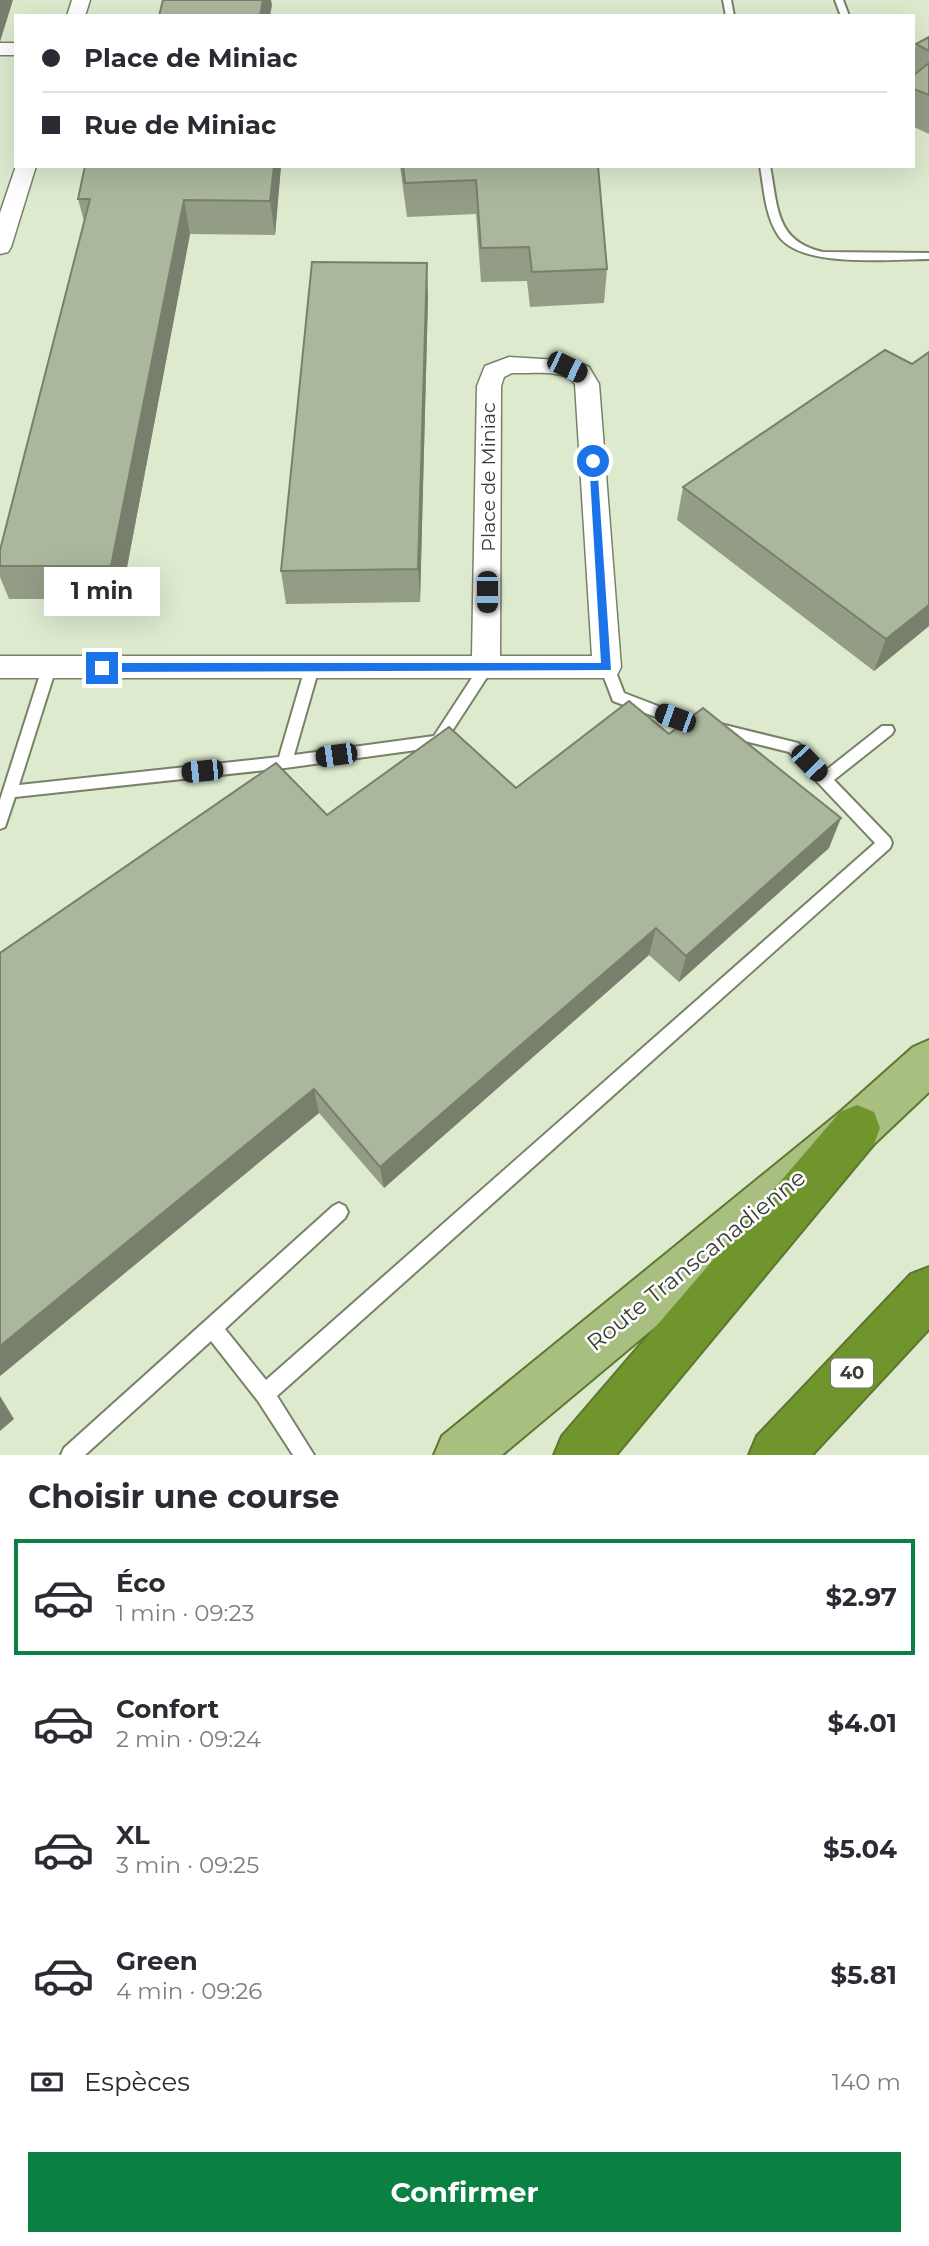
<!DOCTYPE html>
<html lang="fr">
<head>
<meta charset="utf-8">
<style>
	:root { --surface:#fff; --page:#f7f7f7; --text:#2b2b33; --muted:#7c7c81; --line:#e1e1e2; --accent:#0b8043 }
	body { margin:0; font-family:Montserrat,sans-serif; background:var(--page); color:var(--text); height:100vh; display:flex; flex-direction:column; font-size:26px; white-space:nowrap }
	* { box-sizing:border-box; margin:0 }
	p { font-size:23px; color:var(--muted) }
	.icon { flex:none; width:38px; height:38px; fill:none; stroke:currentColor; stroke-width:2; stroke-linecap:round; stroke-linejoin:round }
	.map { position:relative; height:1455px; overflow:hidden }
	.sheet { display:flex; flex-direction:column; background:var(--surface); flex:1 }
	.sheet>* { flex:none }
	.guide { position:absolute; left:14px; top:14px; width:901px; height:154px; border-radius:0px; box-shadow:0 7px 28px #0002; display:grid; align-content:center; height:154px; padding:0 28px; background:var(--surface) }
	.end { position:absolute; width:32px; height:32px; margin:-16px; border:9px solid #1a73e8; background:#fff; box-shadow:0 0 0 4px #fff }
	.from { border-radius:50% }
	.bubble { position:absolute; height:49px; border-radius:0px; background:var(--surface); box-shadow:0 7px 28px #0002; font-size:23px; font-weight:700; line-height:49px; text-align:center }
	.car { position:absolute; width:21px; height:42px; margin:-21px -10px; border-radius:9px; box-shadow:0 0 5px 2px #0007; background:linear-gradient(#222 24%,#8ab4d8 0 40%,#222 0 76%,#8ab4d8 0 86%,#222 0) }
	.guide b { display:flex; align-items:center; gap:24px; height:66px; font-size:26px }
	.guide b+b { border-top:2px solid var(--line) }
	.guide i { width:18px; height:18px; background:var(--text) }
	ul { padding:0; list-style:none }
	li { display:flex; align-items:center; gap:21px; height:116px; margin:0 14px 10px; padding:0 14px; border:4px solid transparent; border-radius:0px }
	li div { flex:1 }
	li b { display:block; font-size:26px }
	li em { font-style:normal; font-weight:700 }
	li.on { border-color:var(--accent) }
	li>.icon { width:63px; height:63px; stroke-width:1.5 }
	h2 { padding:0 28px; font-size:32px; line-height:84px }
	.pay { display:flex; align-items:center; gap:18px; height:77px; padding:0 28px; font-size:26px }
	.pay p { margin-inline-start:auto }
	.cta { display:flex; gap:14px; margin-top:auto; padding:14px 28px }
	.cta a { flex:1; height:80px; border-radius:0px; background:var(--accent); color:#fff; font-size:28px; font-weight:700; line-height:80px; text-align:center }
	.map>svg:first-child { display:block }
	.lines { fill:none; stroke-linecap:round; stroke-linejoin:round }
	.service-casing { stroke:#778269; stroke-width:4 }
	.minor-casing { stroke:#778269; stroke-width:3 }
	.primary-casing { stroke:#5c772f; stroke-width:4 }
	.motorway-casing { stroke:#5c772f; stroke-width:4 }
	.service { fill:#fff; fill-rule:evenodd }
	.minor { fill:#fff; fill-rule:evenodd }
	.primary { fill:#a9bf80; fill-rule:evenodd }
	.motorway { fill:#6f952c; fill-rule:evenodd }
	.wall { fill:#939d86 }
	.shaded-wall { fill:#78806d }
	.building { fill:#abb79c; stroke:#78806d; stroke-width:2 }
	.route { fill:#1a73e8 }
	.labels { text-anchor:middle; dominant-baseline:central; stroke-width:5; stroke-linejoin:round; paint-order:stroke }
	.shield { fill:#fff; stroke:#757971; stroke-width:2 }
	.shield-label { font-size:18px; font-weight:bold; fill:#3a3f34 }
	.street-label { font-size:19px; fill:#3a3f34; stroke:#fff }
	.near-street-label { font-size:23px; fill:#3a3f34; stroke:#fff }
</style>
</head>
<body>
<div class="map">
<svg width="929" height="1455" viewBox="0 0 929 1455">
	<rect width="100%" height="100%" fill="#ddeace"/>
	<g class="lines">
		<!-- service casing -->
		<g class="service-casing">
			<path id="service" d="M723 0H731L734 16H726Z
				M835 0H843L849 16H841Z
				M760 166H770C778 207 775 241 823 252L929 253V259C891 259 800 269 778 235 765 215 764 189 760 166Z
				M607 662 614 667 624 693 676 713 798 743 825 771 882 726H892L894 730 892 734 834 780 890 838 892 843 890 848 277 1396 314 1455H293L258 1401 211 1341 85 1455H61L64 1448 333 1206 339 1203 345 1206 348 1212 345 1218 225 1329 266 1380 875 843 789 752 675 724 613 701 600 667Z
				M49 663 56 668 19 785 279 757 305 668 312 663 319 668 294 755 434 736 481 664 486 663 493 668 443 745 438 747 285 768 15 797 5 827 0 829V800L42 668Z"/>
		</g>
		<!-- minor casing -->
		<g class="minor-casing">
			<path id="minor" d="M72 0H90L85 16H67Z
				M0 43H16V55H0Z
				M16 166H36L11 247 8 252 0 254V213Z
				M509 357 575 361 589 367 599 384 621 667 617 675 607 678H0V656H472L477 386 485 366ZM512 373C530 374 565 368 575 384L592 656H500L501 386 504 377Z"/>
		</g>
		<!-- primary casing -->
		<g class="primary-casing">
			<path id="primary" d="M929 1040V1092L874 1144 502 1455H434L442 1436 840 1112 913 1047Z"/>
		</g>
		<!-- motorway casing -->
		<g class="motorway-casing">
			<path id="motorway" d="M857 1105 874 1112 880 1128 874 1144 616 1455H554L562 1436 840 1112Z
				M929 1267V1329L812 1455H749L757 1436 911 1274Z"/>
		</g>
		<!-- service -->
		<use href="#service" class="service"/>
		<!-- minor -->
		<use href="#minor" class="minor"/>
		<!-- primary -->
		<use href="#primary" class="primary"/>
		<!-- motorway -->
		<use href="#motorway" class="motorway"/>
	</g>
	<!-- wall -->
	<path class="wall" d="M929 37V134L914 127V53L916 44Z
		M85 166H281L275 235 190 234 121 599H9L0 577V550L84 221 78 199Z
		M400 166H598L607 269 604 303 530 307 527 281 481 282 476 214 407 217Z
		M428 297 420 602 286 604 281 571Z
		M929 352V626L874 671 677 520 683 487 912 364Z
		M669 734 829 848 679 982 649 955 384 1188 319 1113 0 1376 327 815 516 788Z"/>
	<!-- shaded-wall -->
	<path class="shaded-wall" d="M0 0H13L0 42Z
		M263 0H271L272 5 270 16H260Z
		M274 166H281L275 235 270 201Z
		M184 200 190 234 121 599 111 566Z
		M427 263 428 297 420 602 418 569Z
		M929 605V626L874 671 886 639Z
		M841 818 829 848 679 982 686 956Z
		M656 928 649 955 384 1188 380 1167Z
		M314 1089 319 1113 0 1376V1346Z
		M0 1396 14 1419 0 1431Z"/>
	<!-- building -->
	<path class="building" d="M163 0H263L260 16H159Z
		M929 37V51L916 44Z
		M929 63V95L914 89V75Z
		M85 166H274L270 201 184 200 111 566H0V550L90 199H78Z
		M403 166H598L607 269 532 272 529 247 481 248 476 180 405 183Z
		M312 262 427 263 418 569 281 571Z
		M885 350 912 364 929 352V605L886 639 683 487Z
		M629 701 669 734 703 708 841 818 686 956 656 928 380 1167 314 1089 0 1346V953L276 763 327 815 449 727 516 788Z"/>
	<!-- route -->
	<path class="route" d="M589 459 597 461 611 670 102 672 96 668 102 663H601Z"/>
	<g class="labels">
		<!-- shield labels -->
		<rect class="shield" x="831" y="1358.5" width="42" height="29" rx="5"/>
		<g class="shield-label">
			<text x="852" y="1373">40</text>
		</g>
		<!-- street labels -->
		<g class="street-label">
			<text transform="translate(488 477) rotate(-90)">Place de Miniac</text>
		</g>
		<!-- near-street labels -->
		<g class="near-street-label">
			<text transform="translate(696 1260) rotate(-39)">Route Transcanadienne</text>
		</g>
	</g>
</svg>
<i class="end from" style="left:593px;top:461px"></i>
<i class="end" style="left:102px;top:668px"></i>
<div class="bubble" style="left:44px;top:567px;width:116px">1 min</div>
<i class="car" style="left:567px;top:367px;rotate:116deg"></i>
<i class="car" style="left:487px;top:592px;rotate:180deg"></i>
<i class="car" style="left:675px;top:718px;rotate:290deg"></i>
<i class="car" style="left:336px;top:755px;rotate:262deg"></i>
<i class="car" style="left:809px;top:763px;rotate:136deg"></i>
<i class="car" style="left:202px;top:771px;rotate:264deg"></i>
<div class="guide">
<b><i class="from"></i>Place de Miniac</b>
<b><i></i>Rue de Miniac</b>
</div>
</div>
<section class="sheet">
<h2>Choisir une course</h2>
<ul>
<li class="on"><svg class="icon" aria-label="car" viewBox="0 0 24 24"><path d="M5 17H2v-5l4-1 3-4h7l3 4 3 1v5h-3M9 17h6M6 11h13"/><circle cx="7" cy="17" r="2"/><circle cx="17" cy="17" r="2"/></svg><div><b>Éco</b><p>1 min · 09:23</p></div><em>$2.97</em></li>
<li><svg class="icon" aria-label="car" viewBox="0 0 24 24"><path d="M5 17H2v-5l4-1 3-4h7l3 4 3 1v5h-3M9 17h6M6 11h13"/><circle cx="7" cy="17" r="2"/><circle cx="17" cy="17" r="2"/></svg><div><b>Confort</b><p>2 min · 09:24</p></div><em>$4.01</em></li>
<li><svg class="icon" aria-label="car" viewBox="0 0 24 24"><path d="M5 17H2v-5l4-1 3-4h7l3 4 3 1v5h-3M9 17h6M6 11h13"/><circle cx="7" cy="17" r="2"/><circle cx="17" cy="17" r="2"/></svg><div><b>XL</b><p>3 min · 09:25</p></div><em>$5.04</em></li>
<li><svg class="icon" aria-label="car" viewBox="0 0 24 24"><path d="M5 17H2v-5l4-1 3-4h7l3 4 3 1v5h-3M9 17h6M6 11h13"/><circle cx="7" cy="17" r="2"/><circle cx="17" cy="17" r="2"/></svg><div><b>Green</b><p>4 min · 09:26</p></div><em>$5.81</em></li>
</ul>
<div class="pay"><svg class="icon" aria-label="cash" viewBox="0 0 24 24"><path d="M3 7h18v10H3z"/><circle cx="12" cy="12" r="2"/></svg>Espèces<p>140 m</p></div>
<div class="cta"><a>Confirmer</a></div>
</section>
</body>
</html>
